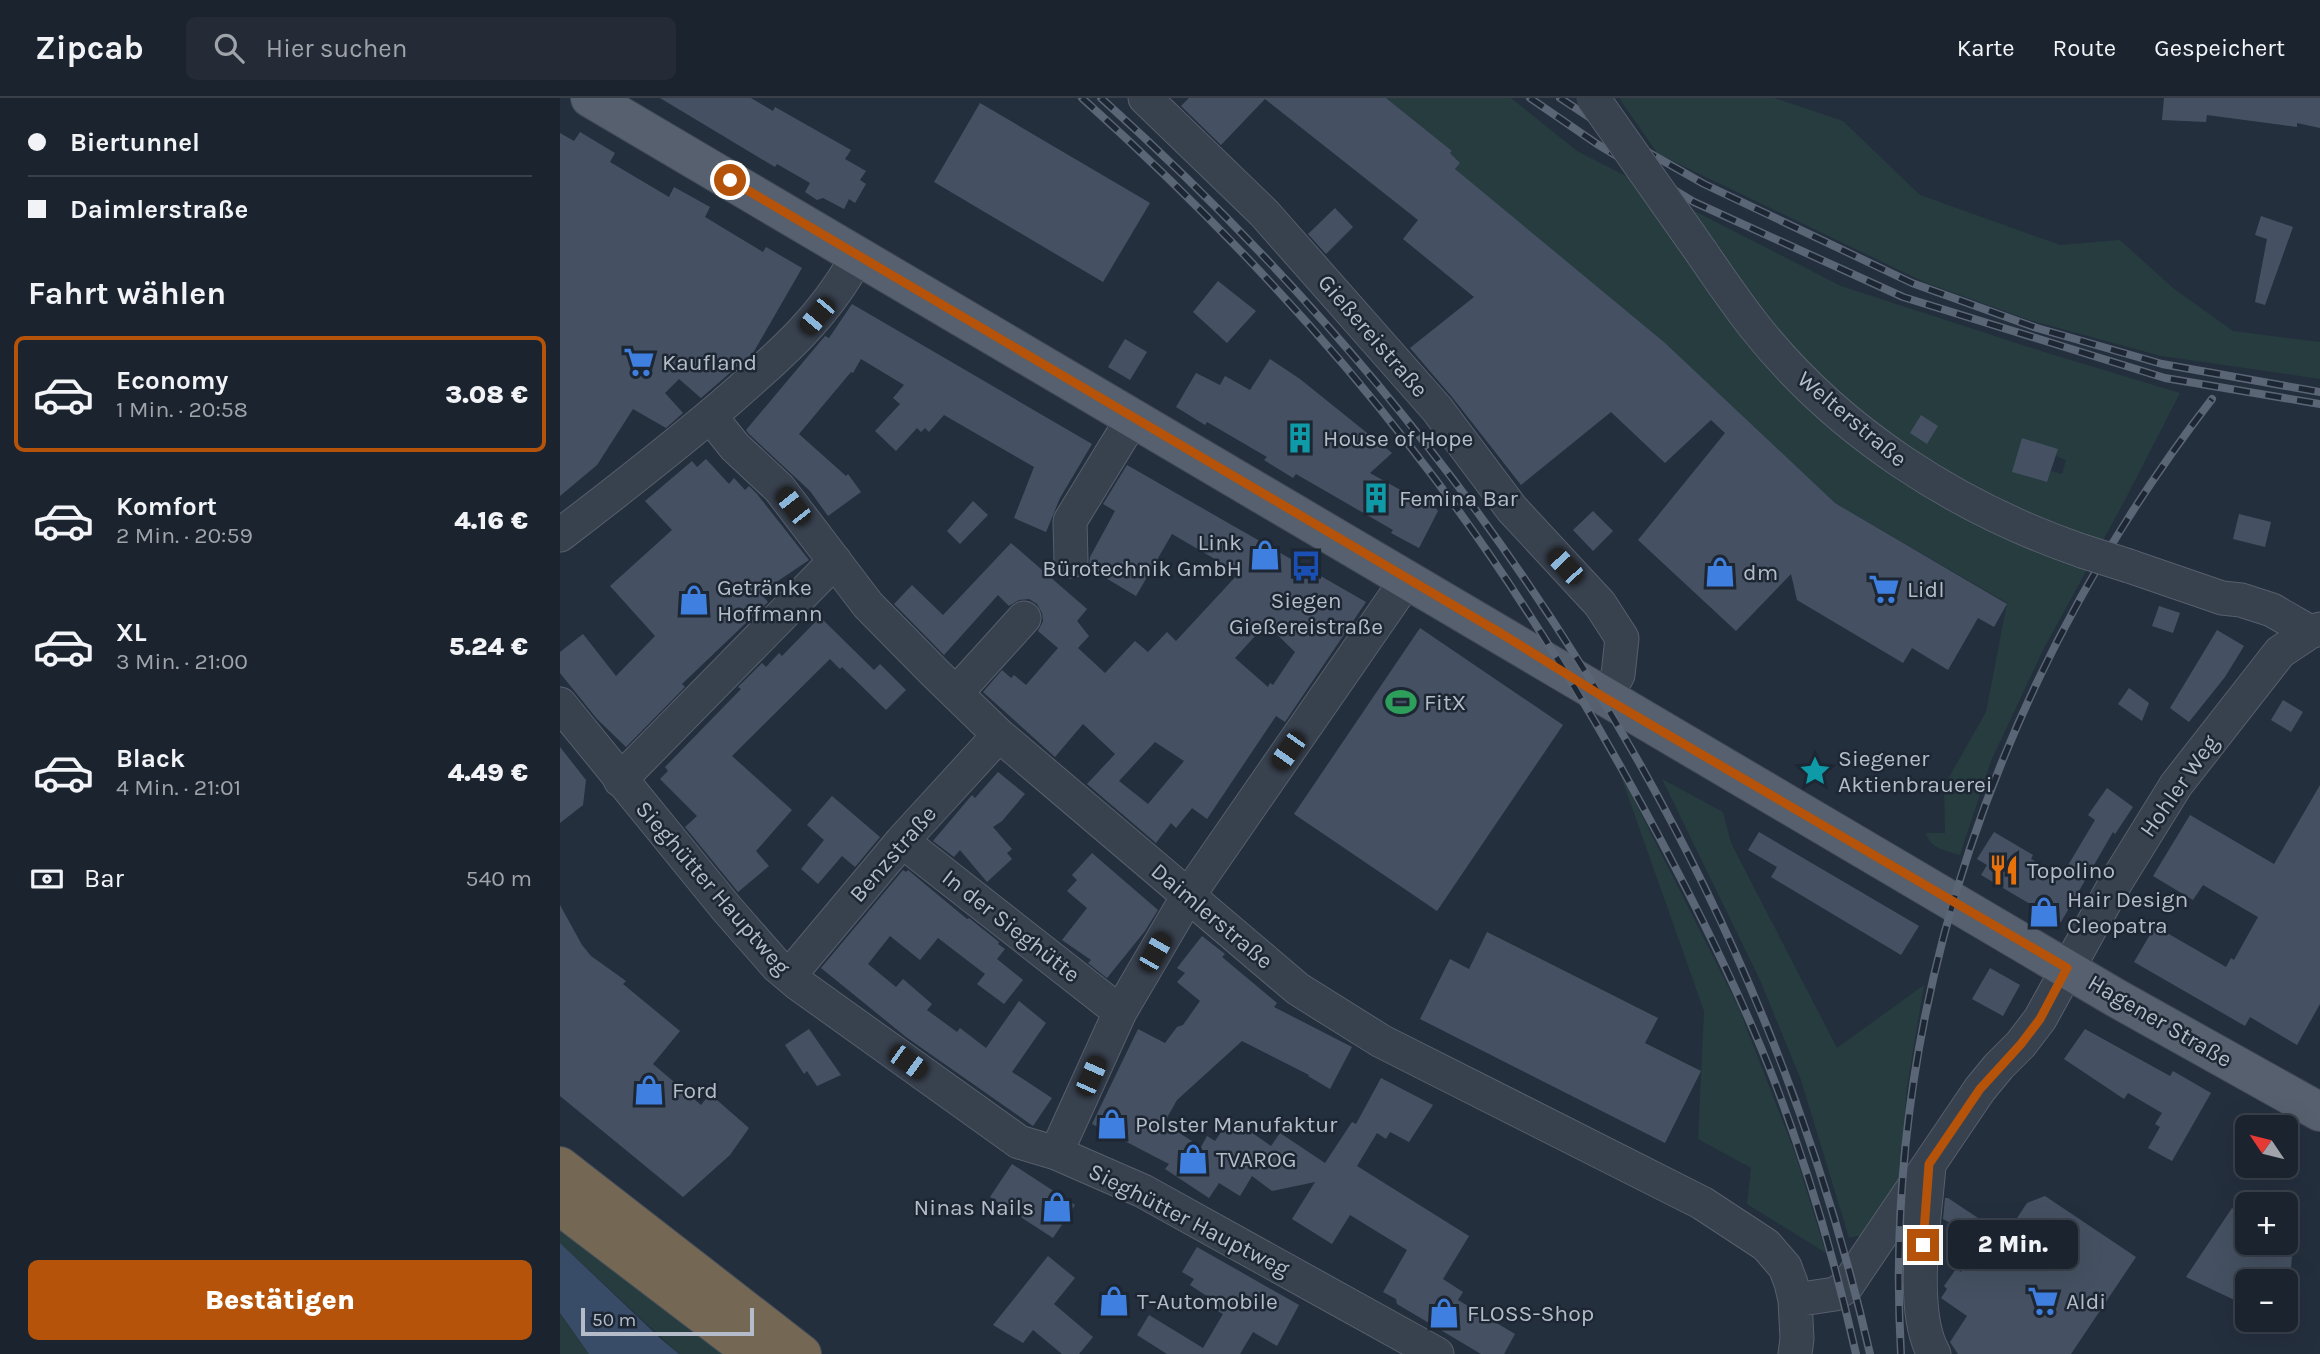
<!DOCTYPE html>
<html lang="de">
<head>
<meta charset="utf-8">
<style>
	:root { --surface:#1b232e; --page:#242b36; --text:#f1f3f6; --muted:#a0a4aa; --line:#39404a; --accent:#b45309 }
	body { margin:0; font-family:Karla,sans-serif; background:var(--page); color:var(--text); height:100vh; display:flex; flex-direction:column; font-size:26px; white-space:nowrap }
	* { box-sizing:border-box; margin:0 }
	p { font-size:23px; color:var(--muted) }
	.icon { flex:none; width:38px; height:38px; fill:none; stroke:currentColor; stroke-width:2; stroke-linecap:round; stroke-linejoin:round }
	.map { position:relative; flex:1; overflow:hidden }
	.drawer { display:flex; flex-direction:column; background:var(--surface); width:560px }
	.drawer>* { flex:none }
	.top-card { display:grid; align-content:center; height:154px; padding:0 28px; background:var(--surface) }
	.needle { width:46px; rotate:305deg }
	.controls { position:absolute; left:1675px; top:1017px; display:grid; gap:14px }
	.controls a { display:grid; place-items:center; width:63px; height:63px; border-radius:10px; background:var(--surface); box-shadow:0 7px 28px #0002,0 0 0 2px var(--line); font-size:35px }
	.scale { position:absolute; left:21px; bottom:18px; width:173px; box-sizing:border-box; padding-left:7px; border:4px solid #b4bcc9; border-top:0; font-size:19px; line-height:24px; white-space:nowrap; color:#b4bcc9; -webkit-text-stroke:5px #1d2633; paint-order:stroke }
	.end { position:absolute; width:32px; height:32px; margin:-16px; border:9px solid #b45309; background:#fff; box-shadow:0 0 0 4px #fff }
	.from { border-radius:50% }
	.bubble { position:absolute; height:49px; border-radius:10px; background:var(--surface); box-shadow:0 7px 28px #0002,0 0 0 2px var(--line); font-size:23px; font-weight:800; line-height:49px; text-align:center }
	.car { position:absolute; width:21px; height:42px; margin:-21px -10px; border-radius:9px; box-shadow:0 0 5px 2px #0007; background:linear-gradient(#222 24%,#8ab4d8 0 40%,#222 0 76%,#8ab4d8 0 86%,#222 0) }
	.top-card b { display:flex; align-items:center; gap:24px; height:66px; font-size:26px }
	.top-card b+b { border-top:2px solid var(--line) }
	.top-card i { width:18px; height:18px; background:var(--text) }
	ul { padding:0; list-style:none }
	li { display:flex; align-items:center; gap:21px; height:116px; margin:0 14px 10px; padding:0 14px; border:4px solid transparent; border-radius:10px }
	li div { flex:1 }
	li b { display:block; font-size:26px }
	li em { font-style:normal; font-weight:800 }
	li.active { border-color:var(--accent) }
	li>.icon { width:63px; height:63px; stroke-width:1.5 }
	h2 { padding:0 28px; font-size:32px; line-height:84px }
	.pay { display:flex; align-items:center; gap:18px; height:77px; padding:0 28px; font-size:26px }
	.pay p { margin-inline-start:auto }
	.cta { display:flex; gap:14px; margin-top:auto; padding:14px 28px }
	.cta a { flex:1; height:80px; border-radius:10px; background:var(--accent); color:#fff; font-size:28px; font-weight:800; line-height:80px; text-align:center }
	header { display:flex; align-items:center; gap:42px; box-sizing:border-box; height:98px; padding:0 35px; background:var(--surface); border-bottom:2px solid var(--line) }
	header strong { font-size:33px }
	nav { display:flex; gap:38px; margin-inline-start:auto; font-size:24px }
	.search { width:490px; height:63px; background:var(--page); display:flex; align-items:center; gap:18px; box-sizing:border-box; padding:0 24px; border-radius:10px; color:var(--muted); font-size:26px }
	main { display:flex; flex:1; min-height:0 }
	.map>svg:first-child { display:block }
	.green { fill:#263c3f; fill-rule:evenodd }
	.water { fill:#394c67 }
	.building { fill:#455162; fill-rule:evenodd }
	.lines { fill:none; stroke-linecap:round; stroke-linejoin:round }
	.minor-casing { stroke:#565f6c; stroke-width:35 }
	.major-casing { stroke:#414a57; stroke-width:40 }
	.highway-casing { stroke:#434c59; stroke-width:40 }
	.minor { stroke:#38414e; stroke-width:33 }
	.major { stroke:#56606e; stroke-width:38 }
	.highway { stroke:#746855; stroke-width:38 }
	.rail-casing { stroke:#5a6575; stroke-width:8 }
	.rail { stroke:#1d2633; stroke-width:5; stroke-dasharray:16; stroke-linecap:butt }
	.minor-bridge-casing { stroke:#565f6c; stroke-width:35; stroke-linecap:butt }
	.minor-bridge { stroke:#38414e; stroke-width:33 }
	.route { stroke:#b45309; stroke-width:9 }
	.labels { text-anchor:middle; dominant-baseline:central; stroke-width:5; stroke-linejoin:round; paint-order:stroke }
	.street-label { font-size:23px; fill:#b4bcc9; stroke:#1d2633 }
	.poi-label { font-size:23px; fill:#b4bcc9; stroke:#1d2633; text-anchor:start }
</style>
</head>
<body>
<header>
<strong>Zipcab</strong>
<div class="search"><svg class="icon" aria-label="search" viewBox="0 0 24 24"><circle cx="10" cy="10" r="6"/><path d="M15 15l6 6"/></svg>Hier suchen</div>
<nav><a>Karte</a><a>Route</a><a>Gespeichert</a></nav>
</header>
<main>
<section class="drawer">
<div class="top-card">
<b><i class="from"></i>Biertunnel</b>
<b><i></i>Daimlerstraße</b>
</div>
<h2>Fahrt wählen</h2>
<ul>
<li class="active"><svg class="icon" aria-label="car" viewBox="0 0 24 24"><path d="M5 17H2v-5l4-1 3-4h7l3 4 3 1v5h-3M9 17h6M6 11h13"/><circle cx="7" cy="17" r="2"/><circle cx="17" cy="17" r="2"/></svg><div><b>Economy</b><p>1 Min. · 20:58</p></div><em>3.08 €</em></li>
<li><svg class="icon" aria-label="car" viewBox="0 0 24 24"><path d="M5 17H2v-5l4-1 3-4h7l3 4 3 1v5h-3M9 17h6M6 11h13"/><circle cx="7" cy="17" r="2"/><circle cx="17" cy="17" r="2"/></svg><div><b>Komfort</b><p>2 Min. · 20:59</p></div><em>4.16 €</em></li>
<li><svg class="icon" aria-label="car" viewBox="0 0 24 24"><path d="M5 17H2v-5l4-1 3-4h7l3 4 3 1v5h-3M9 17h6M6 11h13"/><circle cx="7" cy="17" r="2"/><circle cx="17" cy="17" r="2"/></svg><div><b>XL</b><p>3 Min. · 21:00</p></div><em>5.24 €</em></li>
<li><svg class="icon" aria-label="car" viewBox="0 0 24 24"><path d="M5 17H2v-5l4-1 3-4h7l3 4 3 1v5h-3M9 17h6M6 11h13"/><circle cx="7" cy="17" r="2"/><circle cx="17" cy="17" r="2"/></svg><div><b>Black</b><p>4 Min. · 21:01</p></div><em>4.49 €</em></li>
</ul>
<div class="pay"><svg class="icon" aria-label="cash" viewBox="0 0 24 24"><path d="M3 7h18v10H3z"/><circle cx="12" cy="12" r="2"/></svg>Bar<p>540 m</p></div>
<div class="cta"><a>Bestätigen</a></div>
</section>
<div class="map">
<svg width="1760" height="1256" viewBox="0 0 1760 1256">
	<rect width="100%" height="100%" fill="#242f3e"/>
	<!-- green -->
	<path class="green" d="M826 0H951L1017 53 1281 188 1484 254 1620 295 1565 402 1483 552 1431 663 1400 757C1387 753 1369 750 1366 735H1385L1384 688 1426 614 1447 505 1275 405 895 71 900 65 890 55 892 53ZM1462 340 1497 351 1496 358 1506 362 1502 376 1491 373 1486 384 1453 374Z
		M1059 0H1214L1283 23 1360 97 1500 147 1560 142 1613 190 1673 233 1760 244V281L1601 258 1469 222 1364 184 1098 56Z
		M1058 670 1178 908 1235 1055 1266 1155 1187 1106 1191 1070 1138 1041 1144 913Z
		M1102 681 1163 714 1171 745 1277 950 1364 887 1347 989 1339 1085 1303 1137 1289 1140 1241 982 1200 882Z
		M0 1057 258 1256H119L0 1145Z
		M0 1216 29 1256H0Z"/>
	<!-- water -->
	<path class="water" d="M0 1145 101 1241 119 1256H29L0 1215Z"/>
	<!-- building -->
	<path class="building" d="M100 0H191L213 13 215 9 291 52 285 61 306 73 300 82 306 86 295 105 289 101 284 111 263 100 257 102 245 94 250 85 217 66 215 69Z
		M629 0H826L892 53 890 55 900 65 895 71 1105 245 1275 405 1447 506 1434 529 1418 520 1388 572 1352 550 1343 565 1237 502 1231 476 1176 533 1078 442 1165 335 1151 322 1105 365 1051 314 961 387 892 299 850 250 914 199 843 141 858 122 705 1 661 47 621 8Z
		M1604 0H1760V30L1737 25V29L1647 17 1646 24 1602 22Z
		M420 5 590 105 543 184 374 84Z
		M20 34 55 55 50 64 109 99 114 89 150 109 145 119 203 154 206 149 242 170 193 255 141 300 119 281 105 295 123 315 106 330 73 311 37 367 0 398V35L14 43Z
		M775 110 793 129 766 156 748 136Z
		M1701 118 1733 129 1705 207 1695 204 1707 141 1695 137Z
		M658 183 696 213 667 245 633 214Z
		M292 206 532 346 500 400 486 434 454 420 474 369 384 317 369 334 365 330 361 334 357 330 336 353 315 333 340 306 333 300 344 287 301 261 293 275 291 274 239 336 286 378 288 376 301 394 268 418 250 393 189 336 186 332 265 238 269 240Z
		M565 241 587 254 570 282 548 269Z
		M710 261 740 281 832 355 810 375 862 404 866 397 878 413 859 450 831 435 833 432 736 376 733 380 704 362 707 359 647 324 645 327 616 309 636 275 660 287 665 278 690 292Z
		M1361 317 1378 328 1367 346 1350 335Z
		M1462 340 1498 351 1487 384 1452 374Z
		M146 361 169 386 174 380 185 392 189 388 197 396 249 462 200 495 208 504 122 586 125 589 66 649 37 621 0 575V554L23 536 56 578 95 538 50 488 112 432 85 403 132 363 137 369Z
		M567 367 806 504 725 624 716 618 647 721 632 710 616 730 611 725 596 745 527 686 555 656 523 626 495 659 423 594 442 572 451 580 454 577 466 587 498 550 478 533 483 523 482 515 477 506 469 501 459 502 449 508 438 497 384 557 334 506 352 487 383 517 451 445 527 511 517 523 529 538 518 550 545 575 575 543 588 554 607 534 616 543 679 475 612 436 576 498 529 470 530 459 555 413 543 406ZM706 526 735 554 713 587 710 585 708 589 675 560ZM595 644 624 663 588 706 559 683Z
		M413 403 428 417 400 446 387 433Z
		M1033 413 1053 433 1033 453 1013 432Z
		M1679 416 1711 424 1705 449 1673 441Z
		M1599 508 1620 515 1613 535 1592 528Z
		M260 519 314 572 320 566 346 592 326 612 282 569 280 571 270 561 172 658 232 712 196 753 209 768 178 794 125 729 137 718 100 681 108 673 105 669 181 591 178 589 202 565 206 569 219 555 222 558Z
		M860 530 1003 627 877 813 734 716Z
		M1657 532 1684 548 1665 579 1629 624 1610 610Z
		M1569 590 1589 605 1582 623 1558 606Z
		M1723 602 1743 614 1731 634 1711 622Z
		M0 649 26 682 23 707 0 725Z
		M438 674 465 696 442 723 433 729 452 751 447 755 452 761 427 784 400 752 394 759 373 743 412 697 415 700Z
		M1760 687V906L1737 947 1690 919 1685 928 1574 864 1595 828 1666 869 1671 860 1674 862 1698 819 1643 787 1633 802 1593 778 1630 717 1714 766Z
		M1547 690 1573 709 1555 736 1553 734 1501 824 1421 777 1427 767 1417 761 1434 734 1473 757 1471 761 1501 779 1535 722 1528 717Z
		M272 698 320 739 295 769 282 758 258 786 241 771 264 742 247 727Z
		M1199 734 1359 828 1341 857 1211 779 1217 769 1188 752Z
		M532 755 598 812 585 833 547 880 528 865 531 862 502 842 527 810 507 793 517 782 512 777Z
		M343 772 346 774 348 772 407 821 409 820 439 844 438 846 445 851 437 861 463 882 444 906 417 886 425 876 378 840 360 862 330 838 308 866 336 889 343 881 372 906 367 912 397 934 400 930 426 950 459 903 486 925 452 974 492 1000 473 1028 346 939 261 870Z
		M0 807 22 847 31 858 66 883 63 886 120 933 93 966 141 1007 150 996 189 1030 170 1057 123 1099 0 998Z
		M927 834 1098 920 1085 945 1141 973 1105 1045 860 921 890 861 909 871Z
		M642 838 665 856 662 859 717 905 714 909 792 949 770 991 748 978 749 977 682 943 617 1002 604 1025 641 1049 647 1038 655 1043 671 1020 711 1048 720 1035 765 1065 792 1024 796 1026 821 980 873 1007 849 1044 830 1034 826 1041 817 1035 797 1068 909 1138 883 1181 903 1194 898 1202 955 1236 944 1256H921L837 1206 836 1201 823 1194 847 1152 790 1117 772 1146 732 1121 755 1084 712 1093 692 1078 680 1098 659 1085 649 1100 605 1071 609 1066 532 1026 578 931 605 945 617 929 623 927 640 903 617 884 625 875 617 870Z
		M1430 870 1460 887 1443 918 1412 901Z
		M249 931 281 977 257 988 247 973 244 976 225 947Z
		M1525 931 1610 978 1613 973 1651 995 1612 1063 1588 1050 1600 1029 1595 1026 1602 1015 1568 995 1564 1001 1504 961Z
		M452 1066 515 1107 493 1140 430 1099Z
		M1485 1098 1576 1159 1511 1256H1398L1390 1244 1407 1218 1381 1200 1387 1191 1384 1188 1396 1171 1401 1174 1409 1147 1408 1138 1402 1131 1383 1121 1385 1100H1388L1445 1138 1467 1105Z
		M1672 1110 1687 1120V1144H1724L1732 1158 1731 1171 1726 1183H1687V1208L1626 1179Z
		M637 1149 739 1207 717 1248 693 1234 680 1256H607L577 1237 589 1217 643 1250 663 1216 652 1210 656 1204 630 1187 634 1181 622 1174Z
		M488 1158 515 1180 494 1206 533 1239 519 1256H502L473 1232 463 1245 433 1227Z"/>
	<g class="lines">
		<!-- minor casing -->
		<g class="minor-casing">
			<path id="minor" d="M585 0 704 115 877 311 952 411 1040 506 1062 540 1058 577 1045 600
				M1142 155C1159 180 1176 205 1195 229 1278 334 1397 410 1522 453
				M150 318 175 349 219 390 308 507 375 575 439 637 738 891 821 943 1142 1105 1206 1147 1225 1169 1231 1185 1235 1202 1237 1241 1235 1256
				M0 437C55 395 110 352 163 307 217 260 264 221 298 157
				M511 463 510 423 573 320
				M1569 468 1662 500 1681 502 1712 512 1750 534
				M396 595 464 520
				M0 606 167 811 217 868 237 885 459 1044 496 1055 583 1093 877 1256
				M60 682 275 463
				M342 743 560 914
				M229 878 342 743 439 637
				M496 1055 560 914 628 798 848 480
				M1369 1068C1365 1119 1349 1213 1374 1256
				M1235 1202 1275 1196 1286 1189 1420 991 1439 968 1461 946 1480 921 1556 784 1616 687 1720 554 1750 534 1760 531"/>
		</g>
		<!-- major casing -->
		<g class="major-casing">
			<path id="major" d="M30 0 1556 900 1760 1014"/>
		</g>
		<!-- highway casing -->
		<g class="highway-casing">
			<path id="highway" d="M0 1068 242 1256
				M0 1108 194 1256"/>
		</g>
		<!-- minor -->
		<use href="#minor" class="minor"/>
		<!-- major -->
		<use href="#major" class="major"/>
		<!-- highway -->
		<use href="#highway" class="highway"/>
		<!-- rail casing -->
		<g class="rail-casing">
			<path id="rail" d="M522 0C641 107 754 224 852 351 940 463 1016 586 1084 711 1132 799 1178 889 1214 982 1248 1071 1275 1163 1296 1256
				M541 0C911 332 1199 768 1310 1256
				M970 0 1037 46 1134 104 1343 199 1605 280 1760 306
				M1000 0 1047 31 1144 86 1352 185 1477 230 1602 266 1760 294
				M1341 1256C1321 909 1441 574 1652 301"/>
		</g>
		<!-- rail -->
		<use href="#rail" class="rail"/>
		<!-- minor-bridge casing -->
		<g class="minor-bridge-casing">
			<path id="minor-bridge" d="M1033 0 1142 155
				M1522 453 1569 468"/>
		</g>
		<!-- minor-bridge -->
		<use href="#minor-bridge" class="minor-bridge"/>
	</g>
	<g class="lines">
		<!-- route -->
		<path class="route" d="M170 82 942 536 1045 600 1507 870 1480 921 1461 946 1420 991 1369 1066 1363 1147"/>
	</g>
	<!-- icons -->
	<defs>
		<g id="supermarket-bare" transform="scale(2.415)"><path d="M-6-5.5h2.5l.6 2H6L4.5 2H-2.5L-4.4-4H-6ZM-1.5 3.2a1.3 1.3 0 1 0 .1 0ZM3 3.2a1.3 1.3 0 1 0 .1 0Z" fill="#3f7fe0" stroke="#1d2633" stroke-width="2.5" paint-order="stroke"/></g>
		<g id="building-bare" transform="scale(2.415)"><path d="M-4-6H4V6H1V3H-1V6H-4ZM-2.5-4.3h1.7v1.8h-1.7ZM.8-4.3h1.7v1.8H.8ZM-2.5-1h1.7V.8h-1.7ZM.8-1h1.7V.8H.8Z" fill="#0f9aa8" stroke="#1d2633" stroke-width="2.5" paint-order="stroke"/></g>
		<g id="shop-bare" transform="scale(2.415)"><path d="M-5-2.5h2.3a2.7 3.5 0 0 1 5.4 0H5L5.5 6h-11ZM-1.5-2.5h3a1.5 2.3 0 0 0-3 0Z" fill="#3f7fe0" stroke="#1d2633" stroke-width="2.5" paint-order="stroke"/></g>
		<g id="bus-bare" transform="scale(2.415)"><path d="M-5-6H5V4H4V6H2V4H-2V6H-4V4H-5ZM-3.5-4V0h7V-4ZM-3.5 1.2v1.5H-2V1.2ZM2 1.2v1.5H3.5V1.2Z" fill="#1a4fb4" stroke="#1d2633" stroke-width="2.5" paint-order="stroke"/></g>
		<g id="stadium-bare" transform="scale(2.415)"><path d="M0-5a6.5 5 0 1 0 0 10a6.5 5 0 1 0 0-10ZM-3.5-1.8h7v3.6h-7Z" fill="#2e9e5b" stroke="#1d2633" stroke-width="2.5" paint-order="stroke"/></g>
		<g id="sight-bare" transform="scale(2.415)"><path d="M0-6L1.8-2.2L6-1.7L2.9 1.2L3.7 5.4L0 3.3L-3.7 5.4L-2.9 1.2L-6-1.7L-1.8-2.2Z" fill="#0f9aa8" stroke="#1d2633" stroke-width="2.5" paint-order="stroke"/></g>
		<g id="restaurant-bare" transform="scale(2.415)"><path d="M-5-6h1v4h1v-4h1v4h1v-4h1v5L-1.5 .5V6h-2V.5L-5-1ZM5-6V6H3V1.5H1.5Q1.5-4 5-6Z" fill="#e8710a" stroke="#1d2633" stroke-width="2.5" paint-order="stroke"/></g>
	</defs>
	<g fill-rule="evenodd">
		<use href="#supermarket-bare" x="79" y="264"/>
		<use href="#building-bare" x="740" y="340"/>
		<use href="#building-bare" x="816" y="400"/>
		<use href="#shop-bare" x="705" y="457"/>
		<use href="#bus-bare" x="746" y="468"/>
		<use href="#shop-bare" x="1160" y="474"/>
		<use href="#supermarket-bare" x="1324" y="491"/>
		<use href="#shop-bare" x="134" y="502"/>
		<use href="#stadium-bare" x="841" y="604"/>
		<use href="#sight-bare" x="1255" y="673"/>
		<use href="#restaurant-bare" x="1444" y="772"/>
		<use href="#shop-bare" x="1484" y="814"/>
		<use href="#shop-bare" x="89" y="992"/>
		<use href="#shop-bare" x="552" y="1026"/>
		<use href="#shop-bare" x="633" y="1061"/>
		<use href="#shop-bare" x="497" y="1109"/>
		<use href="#shop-bare" x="554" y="1203"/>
		<use href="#supermarket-bare" x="1483" y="1203"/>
		<use href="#shop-bare" x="884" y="1215"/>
	</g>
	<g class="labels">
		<!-- street labels -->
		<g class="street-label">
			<text transform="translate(813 238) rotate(49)">Gießereistraße</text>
			<text transform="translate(1292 321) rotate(40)">Welterstraße</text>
			<text transform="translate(1619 688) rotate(-55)">Hohler Weg</text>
			<text transform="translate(333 756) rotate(-49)">Benzstraße</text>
			<text transform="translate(153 790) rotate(49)">Sieghütter Hauptweg</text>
			<text transform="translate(652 818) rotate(40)">Daimlerstraße</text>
			<text transform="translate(451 828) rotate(38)">In der Sieghütte</text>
			<text transform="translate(1600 923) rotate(30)">Hagener Straße</text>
			<text transform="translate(629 1122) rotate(27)">Sieghütter Hauptweg</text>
		</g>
		<!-- poi labels -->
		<g class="poi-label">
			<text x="102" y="264">Kaufland</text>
			<text x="763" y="340">House of Hope</text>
			<text x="839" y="400">Femina Bar</text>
			<text x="682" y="444" text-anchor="end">Link<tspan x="682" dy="26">Bürotechnik GmbH</tspan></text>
			<text x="1183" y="474">dm</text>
			<text x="157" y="489">Getränke<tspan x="157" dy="26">Hoffmann</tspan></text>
			<text x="1347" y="491">Lidl</text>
			<text x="746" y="502" text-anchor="middle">Siegen<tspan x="746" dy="26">Gießereistraße</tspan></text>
			<text x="864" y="604">FitX</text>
			<text x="1278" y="660">Siegener<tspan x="1278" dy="26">Aktienbrauerei</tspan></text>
			<text x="1467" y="772">Topolino</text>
			<text x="1507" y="801">Hair Design<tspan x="1507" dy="26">Cleopatra</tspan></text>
			<text x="112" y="992">Ford</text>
			<text x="575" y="1026">Polster Manufaktur</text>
			<text x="656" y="1061">TVAROG</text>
			<text x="474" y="1109" text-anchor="end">Ninas Nails</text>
			<text x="577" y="1203">T-Automobile</text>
			<text x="1506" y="1203">Aldi</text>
			<text x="907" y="1215">FLOSS-Shop</text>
		</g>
	</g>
</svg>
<div class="controls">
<a><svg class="needle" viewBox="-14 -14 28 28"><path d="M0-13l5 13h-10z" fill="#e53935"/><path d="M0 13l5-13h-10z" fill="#a0a4aa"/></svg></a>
<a>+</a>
<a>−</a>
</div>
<div class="scale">50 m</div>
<i class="end from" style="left:170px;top:82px"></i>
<i class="end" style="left:1363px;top:1147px"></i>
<div class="bubble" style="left:1388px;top:1122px;width:130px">2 Min.</div>
<i class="car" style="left:257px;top:218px;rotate:220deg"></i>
<i class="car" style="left:233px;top:408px;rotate:322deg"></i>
<i class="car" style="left:1005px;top:468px;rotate:317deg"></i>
<i class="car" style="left:728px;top:653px;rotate:215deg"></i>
<i class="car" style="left:595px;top:854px;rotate:30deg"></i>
<i class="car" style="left:348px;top:964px;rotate:126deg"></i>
<i class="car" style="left:531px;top:978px;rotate:24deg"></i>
</div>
</main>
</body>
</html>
